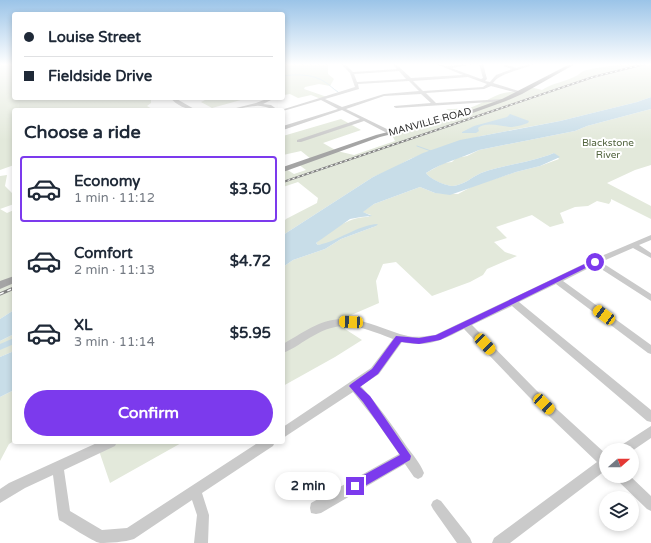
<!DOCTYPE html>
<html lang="en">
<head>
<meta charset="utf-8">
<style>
	:root { --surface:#fff; --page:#f6f6f7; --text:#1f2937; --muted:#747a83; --line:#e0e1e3; --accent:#7c3aed }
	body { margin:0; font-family:"Varela Round",sans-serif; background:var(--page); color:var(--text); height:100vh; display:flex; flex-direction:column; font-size:15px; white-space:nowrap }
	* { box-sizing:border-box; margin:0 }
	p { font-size:13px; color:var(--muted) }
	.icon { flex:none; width:22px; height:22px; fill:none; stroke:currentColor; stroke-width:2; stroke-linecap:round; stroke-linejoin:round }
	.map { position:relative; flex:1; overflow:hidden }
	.drawer { position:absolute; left:12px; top:108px; width:273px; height:336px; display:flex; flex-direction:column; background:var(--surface); border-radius:4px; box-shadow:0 2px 6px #0003 }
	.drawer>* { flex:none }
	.top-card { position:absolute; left:12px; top:12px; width:273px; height:88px; border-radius:4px; box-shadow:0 2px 6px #0003; display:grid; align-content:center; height:88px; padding:0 12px; background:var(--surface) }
	.needle { width:26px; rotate:69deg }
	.buttons { position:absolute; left:599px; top:443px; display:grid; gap:8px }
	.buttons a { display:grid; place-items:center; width:40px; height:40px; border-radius:50%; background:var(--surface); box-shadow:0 2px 6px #0003; font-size:20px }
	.end { position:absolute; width:18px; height:18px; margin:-9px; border:5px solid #7c3aed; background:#fff; box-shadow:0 0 0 2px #fff }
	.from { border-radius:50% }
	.bubble { position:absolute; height:28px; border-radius:14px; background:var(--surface); box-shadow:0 2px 6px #0003; font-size:13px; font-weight:700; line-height:28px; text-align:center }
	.car { position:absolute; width:12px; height:24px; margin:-12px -6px; border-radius:5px; box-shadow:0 0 3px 1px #0007; background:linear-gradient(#f5c518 24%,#345 0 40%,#f5c518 0 76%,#345 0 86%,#f5c518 0) }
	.top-card b { display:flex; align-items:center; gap:14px; height:38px; font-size:15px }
	.top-card b+b { border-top:1px solid var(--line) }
	.top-card i { width:10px; height:10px; background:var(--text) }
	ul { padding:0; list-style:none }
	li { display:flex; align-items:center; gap:12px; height:66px; margin:0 8px 6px; padding:0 4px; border:2px solid transparent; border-radius:4px }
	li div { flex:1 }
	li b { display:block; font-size:15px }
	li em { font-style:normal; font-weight:700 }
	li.selected { border-color:var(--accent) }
	li>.icon { width:36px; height:36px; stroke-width:1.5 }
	h2 { padding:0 12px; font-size:18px; line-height:48px }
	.cta { display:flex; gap:8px; margin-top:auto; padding:8px 12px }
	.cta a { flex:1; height:46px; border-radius:24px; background:var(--accent); color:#fff; font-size:16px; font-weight:700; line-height:46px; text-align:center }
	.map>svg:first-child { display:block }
	.green { fill:#e3e9db }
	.water { fill:#c8dde8 }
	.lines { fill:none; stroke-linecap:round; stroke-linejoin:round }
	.stream { stroke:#c8dde8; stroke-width:1 }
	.canal { fill:#c8dde8; fill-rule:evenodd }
	.minor { fill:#cacaca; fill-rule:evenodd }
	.major { fill:#a5a5a5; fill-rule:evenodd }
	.rail-far1-casing { stroke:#828282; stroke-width:2 }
	.rail-casing { stroke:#828282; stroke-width:3 }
	.rail-far1 { stroke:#fff; stroke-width:1; stroke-dasharray:2.5; stroke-linecap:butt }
	.rail { stroke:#fff; stroke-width:1.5; stroke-dasharray:4; stroke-linecap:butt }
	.route { fill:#7c3aed }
	.labels { text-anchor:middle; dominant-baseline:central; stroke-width:4; stroke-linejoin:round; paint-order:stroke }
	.far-street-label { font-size:10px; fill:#2d2d2d; stroke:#fff }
	.far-park-label { font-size:10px; fill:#52643e; stroke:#fff }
</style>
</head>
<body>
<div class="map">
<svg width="651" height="543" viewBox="0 0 651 543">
	<rect width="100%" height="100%" fill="#fff"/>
	<!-- green -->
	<path class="green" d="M0 64H14V98H151V103L147 106 154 110H14V165L0 170Z
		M283 64H328V74L334 79 330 86 319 84 305 87 304 89 327 97 321 99 311 95 298 98 290 94 283 95Z
		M620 64H651V97L637 102 560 121 481 136 439 148 410 159 392 169 373 177 283 235V223L286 219 317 203 318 198 298 182 283 187V170L286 169 294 174 306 170 298 164 311 159 301 151 283 155V136L341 119 361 130 323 143 337 151 354 155 395 141 391 133 460 116 446 109C454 109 464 109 472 107 487 102 502 88 519 93L530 87 542 90C552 83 565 82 576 76 580 74 583 70 587 70 598 67 609 67 620 64Z
		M202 98H248L212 108 201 102 205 100Z
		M651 109V165L635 170 607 183 651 206V219L611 199V201L609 204 597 201 588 206 575 207 560 213 564 223 550 227 532 215 496 227 507 238 494 242 505 252 517 256 487 269 483 275 470 282 432 296 396 262 383 264 376 281 379 303 349 316 345 329 362 340 335 357 283 386V267L293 260 325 249 341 239 376 226 357 230 330 243 318 245 316 243C331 231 349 216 368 217L371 215 362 212 374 204 420 187 435 193 458 194 475 185 516 172 540 166 559 159 554 153C530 163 505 164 481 173 472 177 464 185 453 186 445 186 430 179 426 173L444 163 452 162 456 158 467 156 479 150 575 131 587 126Z
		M7 175 5 186 14 195V204L0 209V176Z
		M0 209 7 213 14 210V310L0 319Z
		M14 334V351L0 357V341Z
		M14 390V441L9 444 0 461V397Z
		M96 442H183L110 483Z"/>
	<!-- water -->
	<path class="water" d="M651 97V109L587 126 575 131 479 150C460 159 443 162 426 173 430 179 446 186 453 186 464 185 472 177 481 173 505 164 530 163 554 153L560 157 540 166 516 172 450 195 435 193 420 187 374 204 363 212 372 216 361 217 350 219 316 243 318 245C339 241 357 225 378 224L376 226 341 239 325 249 293 260 283 267V235L373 177 423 153 460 140 560 121 637 102Z
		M510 114 529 121 528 123C523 125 518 126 512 127 501 127 487 121 478 128L479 131 476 133H462V132L474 126 507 117Z
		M14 310V334L0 341V319Z
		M14 351V390L0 397V357Z"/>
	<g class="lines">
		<!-- stream -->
		<path class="stream" d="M283 76C297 74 313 74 325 82 330 85 333 89 338 92
			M417 146 431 151"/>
		<!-- canal -->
		<path class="canal" d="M14 338V344L0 350V344Z"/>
		<!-- minor -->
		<path class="minor" d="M341 64H345L353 72 397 69 392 64H396L411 78 463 75 436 64H440L446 66 471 64 469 65 451 68 481 79 483 78 479 64H483L487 79 485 81 490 82 496 75 512 69 504 66V64L516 68 529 64H533C522 70 499 73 493 83L522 92V94L491 86 484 89 426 93 436 103 504 99 506 100V101L396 108 394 107V106L431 103 421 94 384 96 346 109 391 131V133H387L364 121 301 142H297V140L360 119 342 110 283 130V126L338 109 321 100 283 111V110H281L355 87 350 73ZM399 71 406 79 357 82 354 74ZM468 77 487 84 483 87 423 91 413 81ZM409 81 419 91 384 94 342 107 325 99 359 89 358 84Z
			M171 98H175L196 110C188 110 175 105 171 98Z
			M269 98H275L263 104 271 105 278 110C271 110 264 105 256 106 247 106 238 110 228 110L256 103Z
			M651 235V240L639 245 651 253V258L633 248 601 262 651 294V301L595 265 563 281 651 345V354L648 353 556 284 519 302 651 410V422L647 421 512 306 472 325 537 391 606 454V470L510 543H492L494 538 597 462 529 397 464 329C442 340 427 348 402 342L379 374 361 386C378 405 393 426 407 447 413 455 420 463 424 473L422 477 418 479 414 477 405 464 321 513 316 514 311 513 310 508 311 503 399 454 376 421 353 392 283 438V427L371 368 393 339C363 328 344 318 313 336 303 341 294 349 283 353V344C301 334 320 319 342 319 366 318 385 331 408 336 417 338 426 336 435 335L592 260Z
			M651 426V438L632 451V450H618L620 446Z
			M99 442H117L115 446 64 470 70 511 102 530 127 528 259 442H275L273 446 202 493 209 515 208 543H194L197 515 192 500 134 539C125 542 109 543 100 543 93 542 67 524 59 520L58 515 53 475 25 488 0 503V489L9 483Z
			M615 476H630L651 496V511L647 509 617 480Z
			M437 499 441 501 470 538 472 543H457L433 509 431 505 433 501Z"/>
		<!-- major -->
		<path class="major" d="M570 64H575L522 94 506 101 467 115 380 137 283 172V167L376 135 463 113 502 99Z
			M14 276V283L0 289V281Z"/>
		<!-- rail-far1 casing -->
		<g class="rail-far1-casing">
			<path id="rail-far1" d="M283 182 593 77 645 64"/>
		</g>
		<!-- rail casing -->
		<g class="rail-casing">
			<path id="rail" d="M0 294 14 288"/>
		</g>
		<!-- rail-far1 -->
		<use href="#rail-far1" class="rail-far1"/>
		<!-- rail -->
		<use href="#rail" class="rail"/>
	</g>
	<!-- sky -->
	<linearGradient id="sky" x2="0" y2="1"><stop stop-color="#9bc4e8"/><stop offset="0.46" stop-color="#fff"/><stop offset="1" stop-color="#fff" stop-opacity="0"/></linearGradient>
	<rect width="651" height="140" fill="url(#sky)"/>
	<!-- route -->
	<path class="route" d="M593 260 598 262 440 340 419 344 401 342 378 374 360 387 370 396 411 456 410 460 358 490 355 491 351 490 350 486 351 482 400 455 363 402 349 386 351 384 372 369 396 336 419 338 436 335Z"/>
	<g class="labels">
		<!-- far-street labels -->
		<g class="far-street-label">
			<text transform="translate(430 122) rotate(-15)">MANVILLE ROAD</text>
		</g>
		<!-- far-park labels -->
		<g class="far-park-label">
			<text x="608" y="143">Blackstone<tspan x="608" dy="12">River</tspan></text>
		</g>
	</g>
</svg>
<div class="buttons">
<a><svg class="needle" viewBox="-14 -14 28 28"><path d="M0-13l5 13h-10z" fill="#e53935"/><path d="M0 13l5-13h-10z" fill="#747a83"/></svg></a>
<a><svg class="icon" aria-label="layers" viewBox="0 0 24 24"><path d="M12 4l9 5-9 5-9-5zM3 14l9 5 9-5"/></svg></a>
</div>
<i class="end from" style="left:595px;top:262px"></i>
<i class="end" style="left:355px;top:486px"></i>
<div class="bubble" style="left:275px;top:472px;width:66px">2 min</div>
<i class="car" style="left:604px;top:315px;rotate:306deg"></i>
<i class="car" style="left:351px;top:322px;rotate:273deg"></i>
<i class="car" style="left:485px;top:344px;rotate:136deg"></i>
<i class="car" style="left:544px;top:404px;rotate:133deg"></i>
<div class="top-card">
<b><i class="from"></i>Louise Street</b>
<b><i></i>Fieldside Drive</b>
</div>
<section class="drawer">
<h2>Choose a ride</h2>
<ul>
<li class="selected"><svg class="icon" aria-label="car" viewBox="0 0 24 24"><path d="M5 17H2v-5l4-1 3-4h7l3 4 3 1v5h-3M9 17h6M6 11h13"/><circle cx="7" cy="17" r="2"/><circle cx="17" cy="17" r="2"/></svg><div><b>Economy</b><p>1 min · 11:12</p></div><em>$3.50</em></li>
<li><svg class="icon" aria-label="car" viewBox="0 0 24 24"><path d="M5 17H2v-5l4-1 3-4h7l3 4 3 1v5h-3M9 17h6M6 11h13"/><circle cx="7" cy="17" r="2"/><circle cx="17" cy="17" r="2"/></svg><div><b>Comfort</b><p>2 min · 11:13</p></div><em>$4.72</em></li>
<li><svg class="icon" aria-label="car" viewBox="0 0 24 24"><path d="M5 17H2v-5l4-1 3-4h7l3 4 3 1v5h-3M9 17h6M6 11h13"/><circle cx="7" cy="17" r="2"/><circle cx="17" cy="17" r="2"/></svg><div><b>XL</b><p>3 min · 11:14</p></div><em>$5.95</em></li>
</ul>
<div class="cta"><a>Confirm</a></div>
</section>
</div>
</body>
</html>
